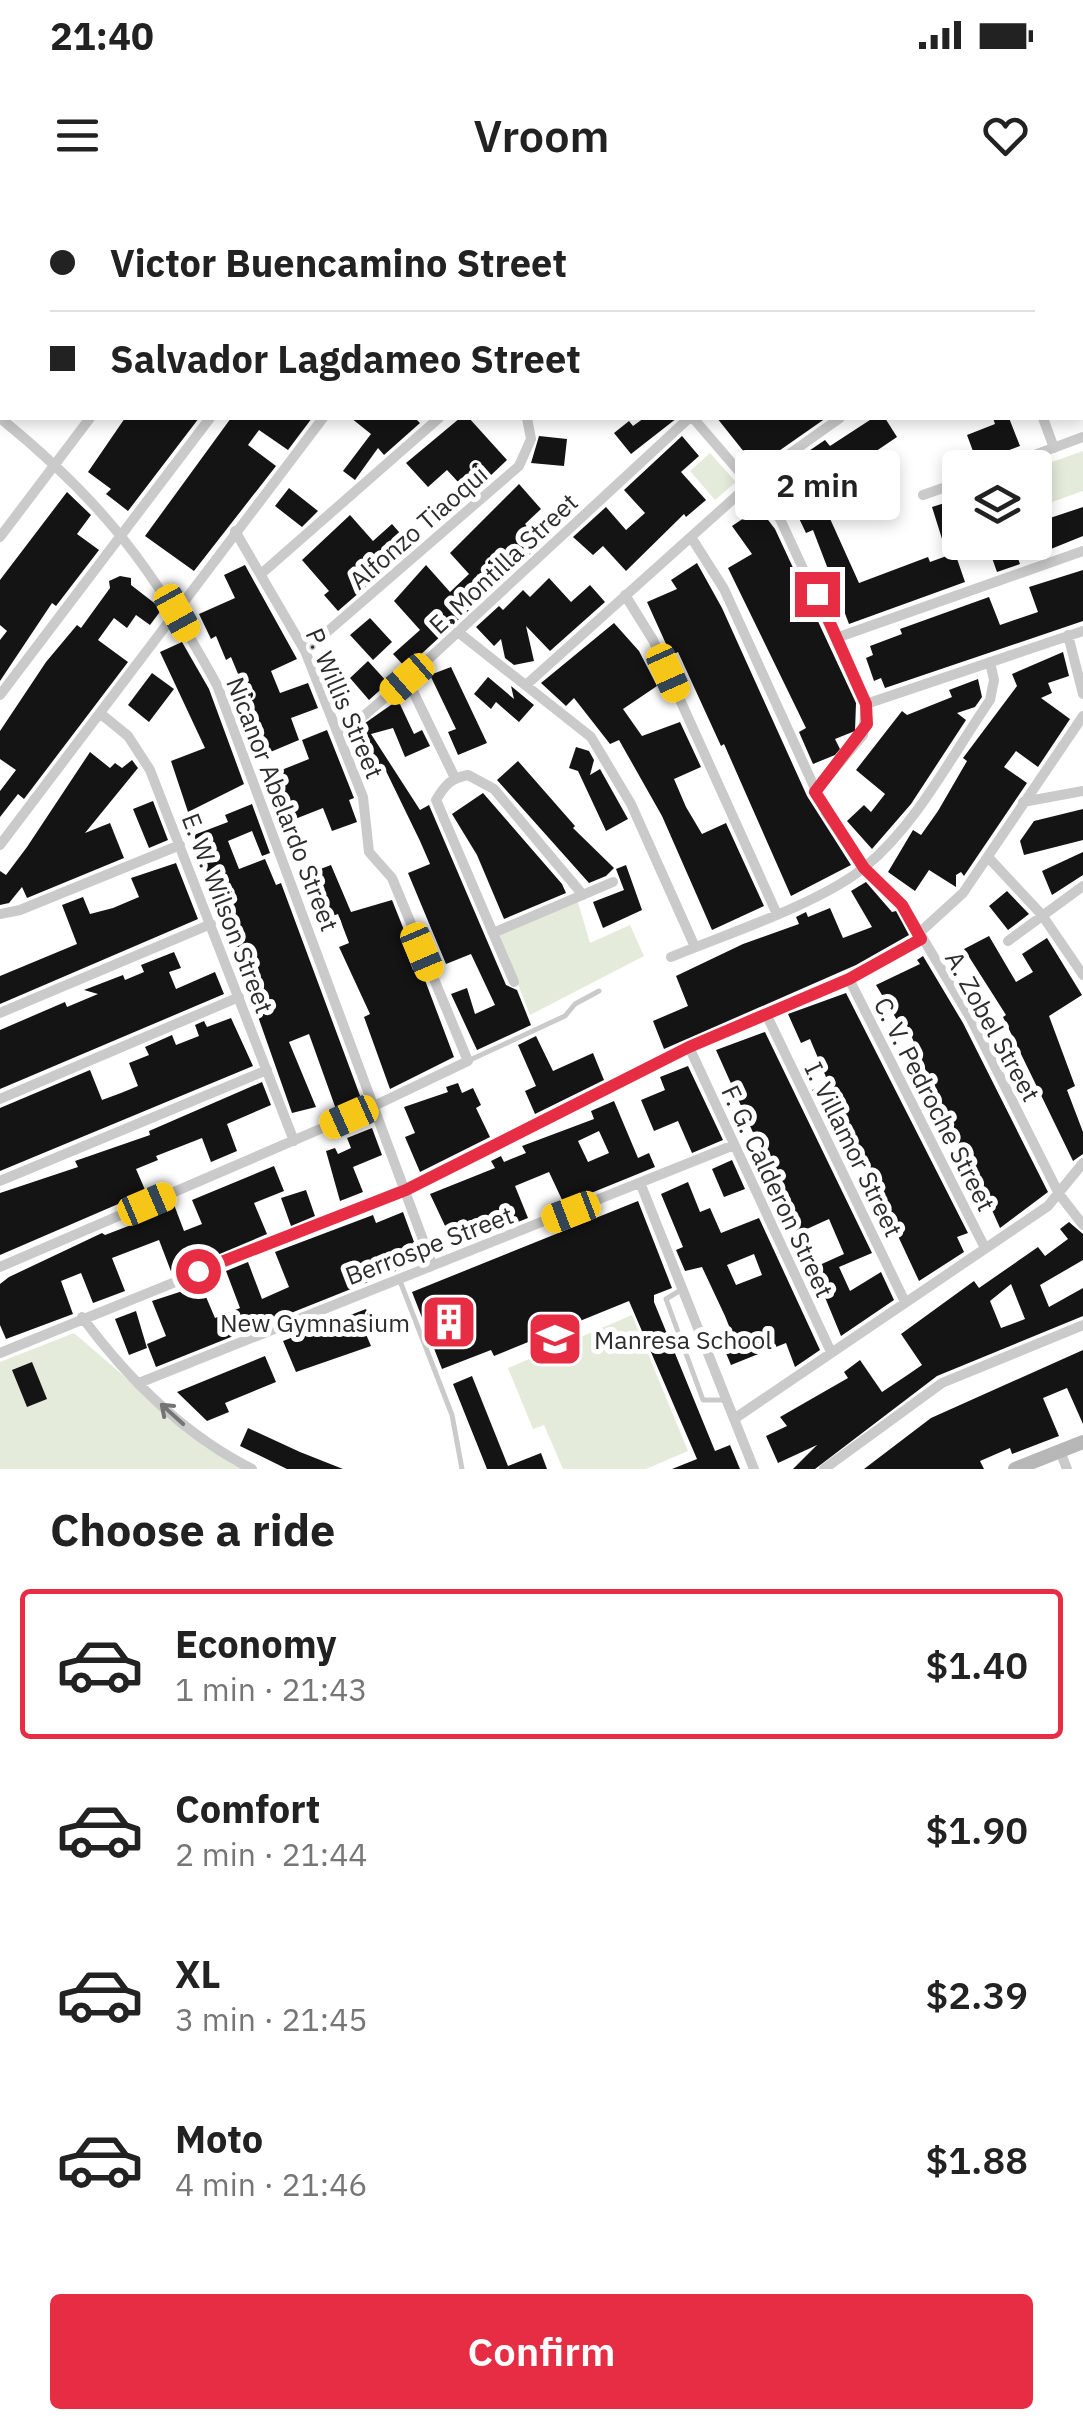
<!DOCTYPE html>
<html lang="en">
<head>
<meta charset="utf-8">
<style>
	:root { --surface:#fff; --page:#f6f6f6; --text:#222; --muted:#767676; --line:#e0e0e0; --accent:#e62d43 }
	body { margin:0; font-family:"IBM Plex Sans",sans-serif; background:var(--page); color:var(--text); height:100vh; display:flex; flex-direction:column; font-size:38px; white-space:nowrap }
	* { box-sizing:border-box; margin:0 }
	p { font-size:32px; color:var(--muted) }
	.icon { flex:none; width:55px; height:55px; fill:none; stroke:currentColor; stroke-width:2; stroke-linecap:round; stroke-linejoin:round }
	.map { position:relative; height:1269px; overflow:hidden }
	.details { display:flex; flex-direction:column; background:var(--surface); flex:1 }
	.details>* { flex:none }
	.top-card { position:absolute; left:0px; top:0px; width:1085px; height:220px; box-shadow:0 5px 15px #0003; display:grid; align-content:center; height:220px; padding:0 50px; background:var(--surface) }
	.fabs { position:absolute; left:942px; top:250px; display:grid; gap:20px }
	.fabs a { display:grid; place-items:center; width:110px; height:110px; border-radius:10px; background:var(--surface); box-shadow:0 5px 15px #0003; font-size:50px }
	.end { position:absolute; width:45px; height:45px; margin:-22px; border:12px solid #e62d43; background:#fff; box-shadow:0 0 0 5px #fff }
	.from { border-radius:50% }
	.bubble { position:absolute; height:70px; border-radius:10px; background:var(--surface); box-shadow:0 5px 15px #0003; font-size:32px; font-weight:600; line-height:70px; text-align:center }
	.car { position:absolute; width:30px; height:60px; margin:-30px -15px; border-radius:12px; box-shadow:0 0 8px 2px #0007; background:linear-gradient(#f5c518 24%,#345 0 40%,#f5c518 0 76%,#345 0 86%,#f5c518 0) }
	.top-card b { display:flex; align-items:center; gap:35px; height:95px; font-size:38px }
	.top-card b+b { border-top:2px solid var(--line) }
	.top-card i { width:25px; height:25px; background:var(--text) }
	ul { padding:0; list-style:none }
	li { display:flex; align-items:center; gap:30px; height:150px; margin:0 20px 15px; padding:0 30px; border:5px solid transparent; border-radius:10px }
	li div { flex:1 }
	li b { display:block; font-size:38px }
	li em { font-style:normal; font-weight:600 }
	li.selected { border-color:var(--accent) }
	li>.icon { width:90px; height:90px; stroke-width:1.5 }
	h2 { padding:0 50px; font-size:45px; line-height:120px }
	.action { display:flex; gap:20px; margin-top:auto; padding:20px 50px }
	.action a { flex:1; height:115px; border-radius:10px; background:var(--accent); color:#fff; font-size:40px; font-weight:600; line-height:115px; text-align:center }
	.status { display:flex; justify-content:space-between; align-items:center; height:70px; padding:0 50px; background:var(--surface); direction:ltr }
	.status svg { height:28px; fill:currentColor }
	header { display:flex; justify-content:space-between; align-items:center; height:130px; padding:0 50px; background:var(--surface); font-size:45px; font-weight:600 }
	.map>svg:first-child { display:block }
	.green { fill:#e4ebda }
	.building { fill:#141414; fill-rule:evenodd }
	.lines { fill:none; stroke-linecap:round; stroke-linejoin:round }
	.lane { stroke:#cacaca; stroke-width:5 }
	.street { stroke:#cacaca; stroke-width:10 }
	.secondary { stroke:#b7b7b7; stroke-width:14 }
	.oneway { stroke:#747474 }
	.route { stroke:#e62d43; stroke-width:12 }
	.labels { text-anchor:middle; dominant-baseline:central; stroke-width:10; stroke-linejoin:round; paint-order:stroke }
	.street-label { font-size:25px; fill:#2d2d2d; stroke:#fff }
	.poi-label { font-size:25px; fill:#2d2d2d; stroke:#fff; text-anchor:end }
</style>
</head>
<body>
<div class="status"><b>21:40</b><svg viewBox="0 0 49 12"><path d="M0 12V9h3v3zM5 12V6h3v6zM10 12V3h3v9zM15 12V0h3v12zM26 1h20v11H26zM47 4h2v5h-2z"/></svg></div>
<header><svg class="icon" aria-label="menu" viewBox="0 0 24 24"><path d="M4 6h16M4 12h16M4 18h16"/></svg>Vroom<svg class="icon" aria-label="heart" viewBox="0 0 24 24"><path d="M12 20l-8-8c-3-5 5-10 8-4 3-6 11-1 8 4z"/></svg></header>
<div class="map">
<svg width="1083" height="1269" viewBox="0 0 1083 1269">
	<rect width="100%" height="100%" fill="#fff"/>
	<!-- green -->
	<path class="green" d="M1083 251V291L1035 308V268Z
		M710 253 736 282 715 300 690 271Z
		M577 699 590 743 630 725 644 756 530 815 498 733Z
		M632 1115 688 1251 646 1269H563L544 1225 533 1229 508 1168Z
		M74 1133 189 1232 244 1269H0V1162Z"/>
	<!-- building -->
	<path class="building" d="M125 218H199L128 311 106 294 111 289 88 272Z
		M231 218H312L288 250 259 230 248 245 276 266 194 371 145 336Z
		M351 218H415L420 223 384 255 378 248 355 280 343 271 371 234Z
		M460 218H469L507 260 470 295 447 270 428 287 406 263Z
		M644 218H677L631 254 614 233 629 221 633 226Z
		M717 218H826L756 267Z
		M873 218H885L897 237 854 266 844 251 813 274 800 257 825 240 830 246Z
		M993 218H1009L1020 246 977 262 967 235 995 224Z
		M539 236 567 239 564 266 531 263Z
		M682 236 699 256 681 272 706 300 686 317 684 314 626 371 603 346 593 355 573 337 606 307 626 330 645 313 624 290Z
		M806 270 821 289 818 292 859 383 928 357 930 362 955 353 965 382 849 424 813 330 806 333 795 310 778 291Z
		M519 284 541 309 525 324 542 343 406 468 393 454 420 430 394 401 426 365 450 392 469 374 450 353Z
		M289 288 318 311 302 327 275 306Z
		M67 292 91 315 77 334 99 350 56 406 52 403 0 481V440L7 431 0 425V380Z
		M951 301 960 336 943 342 932 307Z
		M1083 307V336L1036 355 1031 342H1035V323Z
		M759 308 775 329 856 503 855 531 835 539 840 549 835 555 813 564 799 532 806 528 728 368 752 354 732 326Z
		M350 315 373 341 392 324 412 347 338 411 324 395 329 391 302 360Z
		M1012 342 1020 364 997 372 987 344Z
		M697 363 722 408 807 596 851 665 791 696 724 544 721 546 678 452 671 455 647 402 677 389 671 380Z
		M245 365 297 459 271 471 280 493 308 483 318 508 291 518 299 540 268 553 236 484 241 481 231 457 226 460 216 436 211 439 199 414 235 398 224 375Z
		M1083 370V421L885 488 881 478 874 481 866 458 873 455 870 446 902 434 900 429 989 397 1000 425 1038 412 1029 387Z
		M120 376 131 378V385L162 409 150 425 136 415 127 428 114 418 98 440 128 462 24 599 18 594 0 617V591L16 570 0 559V531L46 462 77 425 81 428 110 388 109 381Z
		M549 378 571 402 590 385 605 402 550 451 526 426 534 461 514 465 505 458 501 439 494 446 476 427 499 406 503 410 523 390 530 397Z
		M370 418 392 442 373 460 350 435Z
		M614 423 639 451 657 486 623 509 642 536 680 522 701 567 674 579 686 607 702 634 726 623 764 706 712 730 662 616 619 540 610 544 574 498 566 506 541 483Z
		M182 442 209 489 244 584 188 612 171 561 205 548 160 452Z
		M1063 452 1069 476 1048 483 1052 493 1041 498 1070 519 1038 567 1016 551 1004 567 1027 583 964 676 961 672 956 675V687L929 670 915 691 888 672 913 630 921 635 938 611 967 561 963 558 1017 486 1012 474Z
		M368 461 388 483 369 500 350 478Z
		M451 467 487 543 458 555 448 532 456 529 430 475Z
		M152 473 174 489 149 522 128 505Z
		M488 477 514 499 511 486 534 505 519 522 496 502 491 509 474 494Z
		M978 479 982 497 975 507 957 513 966 520 911 604 872 649 847 621 864 605 871 612 885 594 856 570 902 511 907 515 952 497 949 490Z
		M398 500 414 534 422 530 430 546 405 557 393 528 371 534 420 610 429 605 506 785 517 790 531 825 477 850 451 794 467 788 475 814 495 805 471 754 446 764 408 673 430 664 420 641 385 569 365 578 348 535Z
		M327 530 354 598 349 600 357 622 332 631 323 608 290 621 274 573 309 559 302 540Z
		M576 547 589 551 594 560 590 575 600 569 628 619 606 631 578 571 569 568Z
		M90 552 110 568 115 563 122 568 132 560 138 568 85 633 110 623 124 658 27 698 22 687 9 703 0 705V671L6 675 27 647Z
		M518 561 575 626 573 628 614 668 606 676 589 683 497 580Z
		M483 593 562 684 566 693 504 719 477 655 452 614Z
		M153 601 168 640 149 648 133 609Z
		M252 604 270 653 262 656 252 631 228 641 239 669 265 659 276 685 281 683 362 901 337 912 309 834 289 842 316 907 292 913 194 635 228 622 225 615Z
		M1083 609V640L1024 655 1020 641 1034 621Z
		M1083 652V675L1052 695 1042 671Z
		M176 663 198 719 0 804V776L77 744 62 705 83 697 90 714 113 708 139 697 131 678Z
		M331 665 351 712 392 700 406 735 400 737 413 770 420 767 454 857 390 889 364 817 370 814 339 747 349 743 338 714 327 718 310 673Z
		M626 665 642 710 603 728 593 702 624 690 616 669Z
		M866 682 892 712 896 711 909 735 856 765 664 849 653 821 688 806 676 776 743 744 799 724 796 717 806 712 808 717 830 708 843 738 872 727 851 691Z
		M1007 691 1029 714 1008 730 989 706Z
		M989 736 1016 782 1033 772 1022 754 1047 738 1082 795 1049 816 1075 886 1067 890 1083 932V954L1073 961 1003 817 1006 815 964 749Z
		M174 752 181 768 169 772 176 789 215 772 224 794 0 889V830L65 802 67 807 98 794 84 790 123 775 125 780 144 772 141 765Z
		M923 756 963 823 1048 992 1000 1028 964 948 959 950 903 816 897 820 876 785 920 764 917 760Z
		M846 793 968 1033 957 1037 964 1052 919 1081 834 899 820 905 812 890 825 884 826 877 810 839 801 843 788 814Z
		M231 818 253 866 0 971V908L90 870 102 900 121 893 138 886 129 863 149 855 145 847 172 835 176 845 199 836 195 825 204 821 207 827Z
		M765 832 872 1053 839 1067 850 1091 881 1072 894 1100 841 1136 824 1095 816 1098 804 1072 844 1054 829 1019 798 1033 716 850Z
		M536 836 553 871 593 853 604 880 535 914 525 891 536 886 518 845Z
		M688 866 723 940 692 953 678 921 654 931 641 900 665 890 660 877Z
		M262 882 271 905 227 924 237 951 211 962 202 938 156 956 158 960 136 969 146 992 0 1055V993L78 967 75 961 150 935 149 931Z
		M458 883 462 893 473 888 481 905 476 908 490 937 420 972 405 937 415 933 404 907 448 892 446 887Z
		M614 901 638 958 649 953 655 967 564 1004 549 972 515 986 528 1018 455 1047 430 994 495 968 491 961 501 956 504 962 526 953 522 946 594 919 591 911ZM599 931 609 953 588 962 578 941Z
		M372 928 382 955 353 967 363 992 340 1001 326 951 335 948 338 954 351 948 347 938Z
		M732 960 745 989 724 997 712 969Z
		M274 966 284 991 254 1003 267 1034 172 1074 159 1040 112 1058 125 1091 93 1103 81 1073 61 1081 73 1114 6 1139 0 1125V1084L9 1077 102 1033 105 1035 144 1020 143 1015 173 1002 184 1031 202 1024 192 1000Z
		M688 982 700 1012 710 1008 721 1033 759 1018 820 1150 795 1167 786 1143 731 1165 723 1146 735 1141 725 1116 702 1067 685 1071 676 1050 683 1047 661 994ZM754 1054 762 1075 736 1085 727 1065Z
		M306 990 315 1016 291 1026 281 998Z
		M638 1001 672 1088 654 1095V1102L715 1251 730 1245 740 1269H672L697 1259 629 1101 494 1156 491 1150 442 1169 412 1092Z
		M403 1012 421 1061 156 1167 147 1144 166 1136 152 1101 201 1085 215 1118 240 1108 226 1071 248 1062 262 1099 289 1087 275 1052 373 1015 376 1023Z
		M1069 1022 1083 1034V1060L1040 1085 1049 1107 1083 1088V1116L937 1176 815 1269H793L817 1245 778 1263 766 1236 787 1226 780 1217 848 1178 844 1172 860 1160 882 1192 906 1176 922 1165 901 1134 974 1081 979 1088 1038 1047 1045 1056 1068 1039 1060 1029ZM1011 1084 1025 1119 1001 1128 990 1101Z
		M366 1109 374 1128 365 1132 371 1146 296 1172 283 1141Z
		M136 1111 147 1148 129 1155 115 1119Z
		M1083 1150V1224L1067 1188 1043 1198 1059 1236 1012 1254 1010 1248 980 1261 984 1269H864L931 1218Z
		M265 1156 276 1182 225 1203 229 1212 207 1221 177 1192Z
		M32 1162 47 1199 27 1207 12 1170Z
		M472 1176 508 1266 541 1253 547 1269H487L453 1184Z
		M248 1228 300 1252 343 1269H287L240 1246Z"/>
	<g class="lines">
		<!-- lane -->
		<path class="lane" d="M470 860 565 816 575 804 599 791
			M400 1081 452 1215 462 1269
			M681 1090 666 1099 703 1200H725"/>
		<!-- street -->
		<path class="street" d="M786 0 787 2
			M148 2 150 0
			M253 2 255 0
			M370 2 372 0
			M488 2 491 0
			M691 2 698 0
			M836 2 839 0
			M989 2 993 0
			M1082 49 1083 48
			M0 202 2 199
			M0 218C103 301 154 370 217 485L432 1064
			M693 218 780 319 866 504 863 535 815 592
			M1043 218 1054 248
			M999 268 1083 237
			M923 295 960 282
			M0 337 90 218
			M691 337 724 389 826 613 864 668 903 705 971 819 1059 994 1083 1025
			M261 374 439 218
			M625 395 653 440 776 712
			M458 432 591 537 631 604 695 747
			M1068 435 1083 494
			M836 438 1083 351
			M305 451 519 266 531 239 527 218
			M407 479 455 578
			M526 485 761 274 840 218
			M0 495 210 218
			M866 504 1083 431
			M101 514 128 536 150 570 294 941
			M337 530 360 519 407 479 689 218
			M1023 602 1083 591
			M0 645 323 218
			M988 657 1042 715 1083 775
			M0 714 20 710 180 645
			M493 733 613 682
			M918 734 963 693 1083 516
			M1008 741 1083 686
			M671 757C726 734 822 703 866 666 917 624 952 555 990 500L994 480 990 462
			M849 779 985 1048
			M514 782 436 600C445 585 451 578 468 575L494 589 583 695
			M0 813 211 724
			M766 814 905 1102
			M689 847 831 1152
			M0 899 239 797
			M0 981 267 870
			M641 985 754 1269
			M0 1067 376 905 468 861 392 678 369 652 363 597 305 451 235 331
			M82 1117C127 1178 183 1234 252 1269
			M0 1153 405 989 689 847 849 779 921 739
			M139 1183 734 945
			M734 1219 1048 1006 1083 963
			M1060 1251 1067 1269
			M824 1269 942 1183 1083 1125"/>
		<!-- secondary -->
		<path class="secondary" d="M19 2 21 0
			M0 27 2 24
			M1015 1269 1083 1242"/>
	</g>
	<!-- one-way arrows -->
	<defs><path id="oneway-shaft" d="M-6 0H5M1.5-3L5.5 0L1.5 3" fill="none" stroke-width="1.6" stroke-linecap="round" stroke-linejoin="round" transform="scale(2.5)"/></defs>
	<use class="oneway" href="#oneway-shaft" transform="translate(172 1214) rotate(-138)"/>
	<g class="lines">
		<!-- route -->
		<path class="route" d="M198 1071 406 990 689 847 849 779 921 739 902 705 864 668 815 592 867 524 866 504 817 394"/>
	</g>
	<!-- icons -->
	<defs>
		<g id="building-square" transform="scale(2.875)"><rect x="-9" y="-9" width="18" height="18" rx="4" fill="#e62d43" stroke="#fff"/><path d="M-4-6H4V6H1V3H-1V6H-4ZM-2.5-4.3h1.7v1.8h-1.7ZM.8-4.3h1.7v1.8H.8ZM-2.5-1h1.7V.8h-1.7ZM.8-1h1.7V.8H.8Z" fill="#fff"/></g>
		<g id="school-square" transform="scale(2.875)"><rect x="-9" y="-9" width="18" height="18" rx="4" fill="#e62d43" stroke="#fff"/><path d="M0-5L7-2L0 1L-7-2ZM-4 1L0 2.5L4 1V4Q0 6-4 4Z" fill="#fff"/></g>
	</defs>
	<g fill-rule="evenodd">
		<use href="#building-square" x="449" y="1122"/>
		<use href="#school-square" x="555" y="1139"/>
	</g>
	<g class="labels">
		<!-- street labels -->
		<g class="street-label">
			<text transform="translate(418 327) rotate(-41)">Alfonzo Tiaoqui</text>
			<text transform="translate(503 363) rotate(-43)">E. Montilla Street</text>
			<text transform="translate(345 503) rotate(67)">P. Willis Street</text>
			<text transform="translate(283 604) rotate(69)">Nicanor Abelardo Street</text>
			<text transform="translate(228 713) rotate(69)">E. W. Wilson Street</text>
			<text transform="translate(993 826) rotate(61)">A. Zobel Street</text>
			<text transform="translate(935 904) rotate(63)">C. V. Pedroche Street</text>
			<text transform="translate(854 949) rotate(64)">I. Villamor Street</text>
			<text transform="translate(778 991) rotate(65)">F. G. Calderon Street</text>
			<text transform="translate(429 1045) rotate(-21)">Berrospe Street</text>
		</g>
		<!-- poi labels -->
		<g class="poi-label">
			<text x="410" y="1122">New Gymnasium</text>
			<text x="594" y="1139" text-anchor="start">Manresa School</text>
		</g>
	</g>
</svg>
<div class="fabs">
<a><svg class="icon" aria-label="layers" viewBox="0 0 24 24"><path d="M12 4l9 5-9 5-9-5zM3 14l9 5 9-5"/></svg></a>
</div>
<i class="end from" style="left:198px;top:1071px"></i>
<i class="end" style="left:817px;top:394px"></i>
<div class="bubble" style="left:735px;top:250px;width:165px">2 min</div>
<i class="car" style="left:177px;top:413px;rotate:151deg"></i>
<i class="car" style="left:668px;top:473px;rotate:156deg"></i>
<i class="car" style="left:407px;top:479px;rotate:229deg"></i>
<i class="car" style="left:422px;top:752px;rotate:157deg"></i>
<i class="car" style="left:349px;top:917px;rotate:246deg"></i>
<i class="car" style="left:147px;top:1004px;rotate:67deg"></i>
<i class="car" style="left:571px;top:1012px;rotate:249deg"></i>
<div class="top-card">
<b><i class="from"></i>Victor Buencamino Street</b>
<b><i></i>Salvador Lagdameo Street</b>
</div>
</div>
<section class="details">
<h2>Choose a ride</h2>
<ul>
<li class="selected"><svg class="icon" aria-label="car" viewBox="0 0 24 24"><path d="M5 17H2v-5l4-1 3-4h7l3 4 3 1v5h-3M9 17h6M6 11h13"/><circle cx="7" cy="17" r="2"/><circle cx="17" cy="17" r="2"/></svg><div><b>Economy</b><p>1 min · 21:43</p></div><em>$1.40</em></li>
<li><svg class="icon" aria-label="car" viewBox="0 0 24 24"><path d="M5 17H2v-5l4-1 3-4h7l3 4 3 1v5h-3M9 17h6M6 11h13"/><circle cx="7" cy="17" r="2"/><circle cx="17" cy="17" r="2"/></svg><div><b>Comfort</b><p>2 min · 21:44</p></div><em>$1.90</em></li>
<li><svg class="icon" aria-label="car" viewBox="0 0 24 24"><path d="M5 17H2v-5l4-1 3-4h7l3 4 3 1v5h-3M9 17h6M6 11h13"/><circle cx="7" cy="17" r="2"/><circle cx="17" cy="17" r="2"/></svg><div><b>XL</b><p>3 min · 21:45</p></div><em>$2.39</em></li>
<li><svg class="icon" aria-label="car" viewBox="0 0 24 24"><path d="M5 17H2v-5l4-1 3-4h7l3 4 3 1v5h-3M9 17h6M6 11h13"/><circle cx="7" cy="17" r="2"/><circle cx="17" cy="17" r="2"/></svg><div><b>Moto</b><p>4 min · 21:46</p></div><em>$1.88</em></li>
</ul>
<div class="action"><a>Confirm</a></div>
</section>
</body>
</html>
